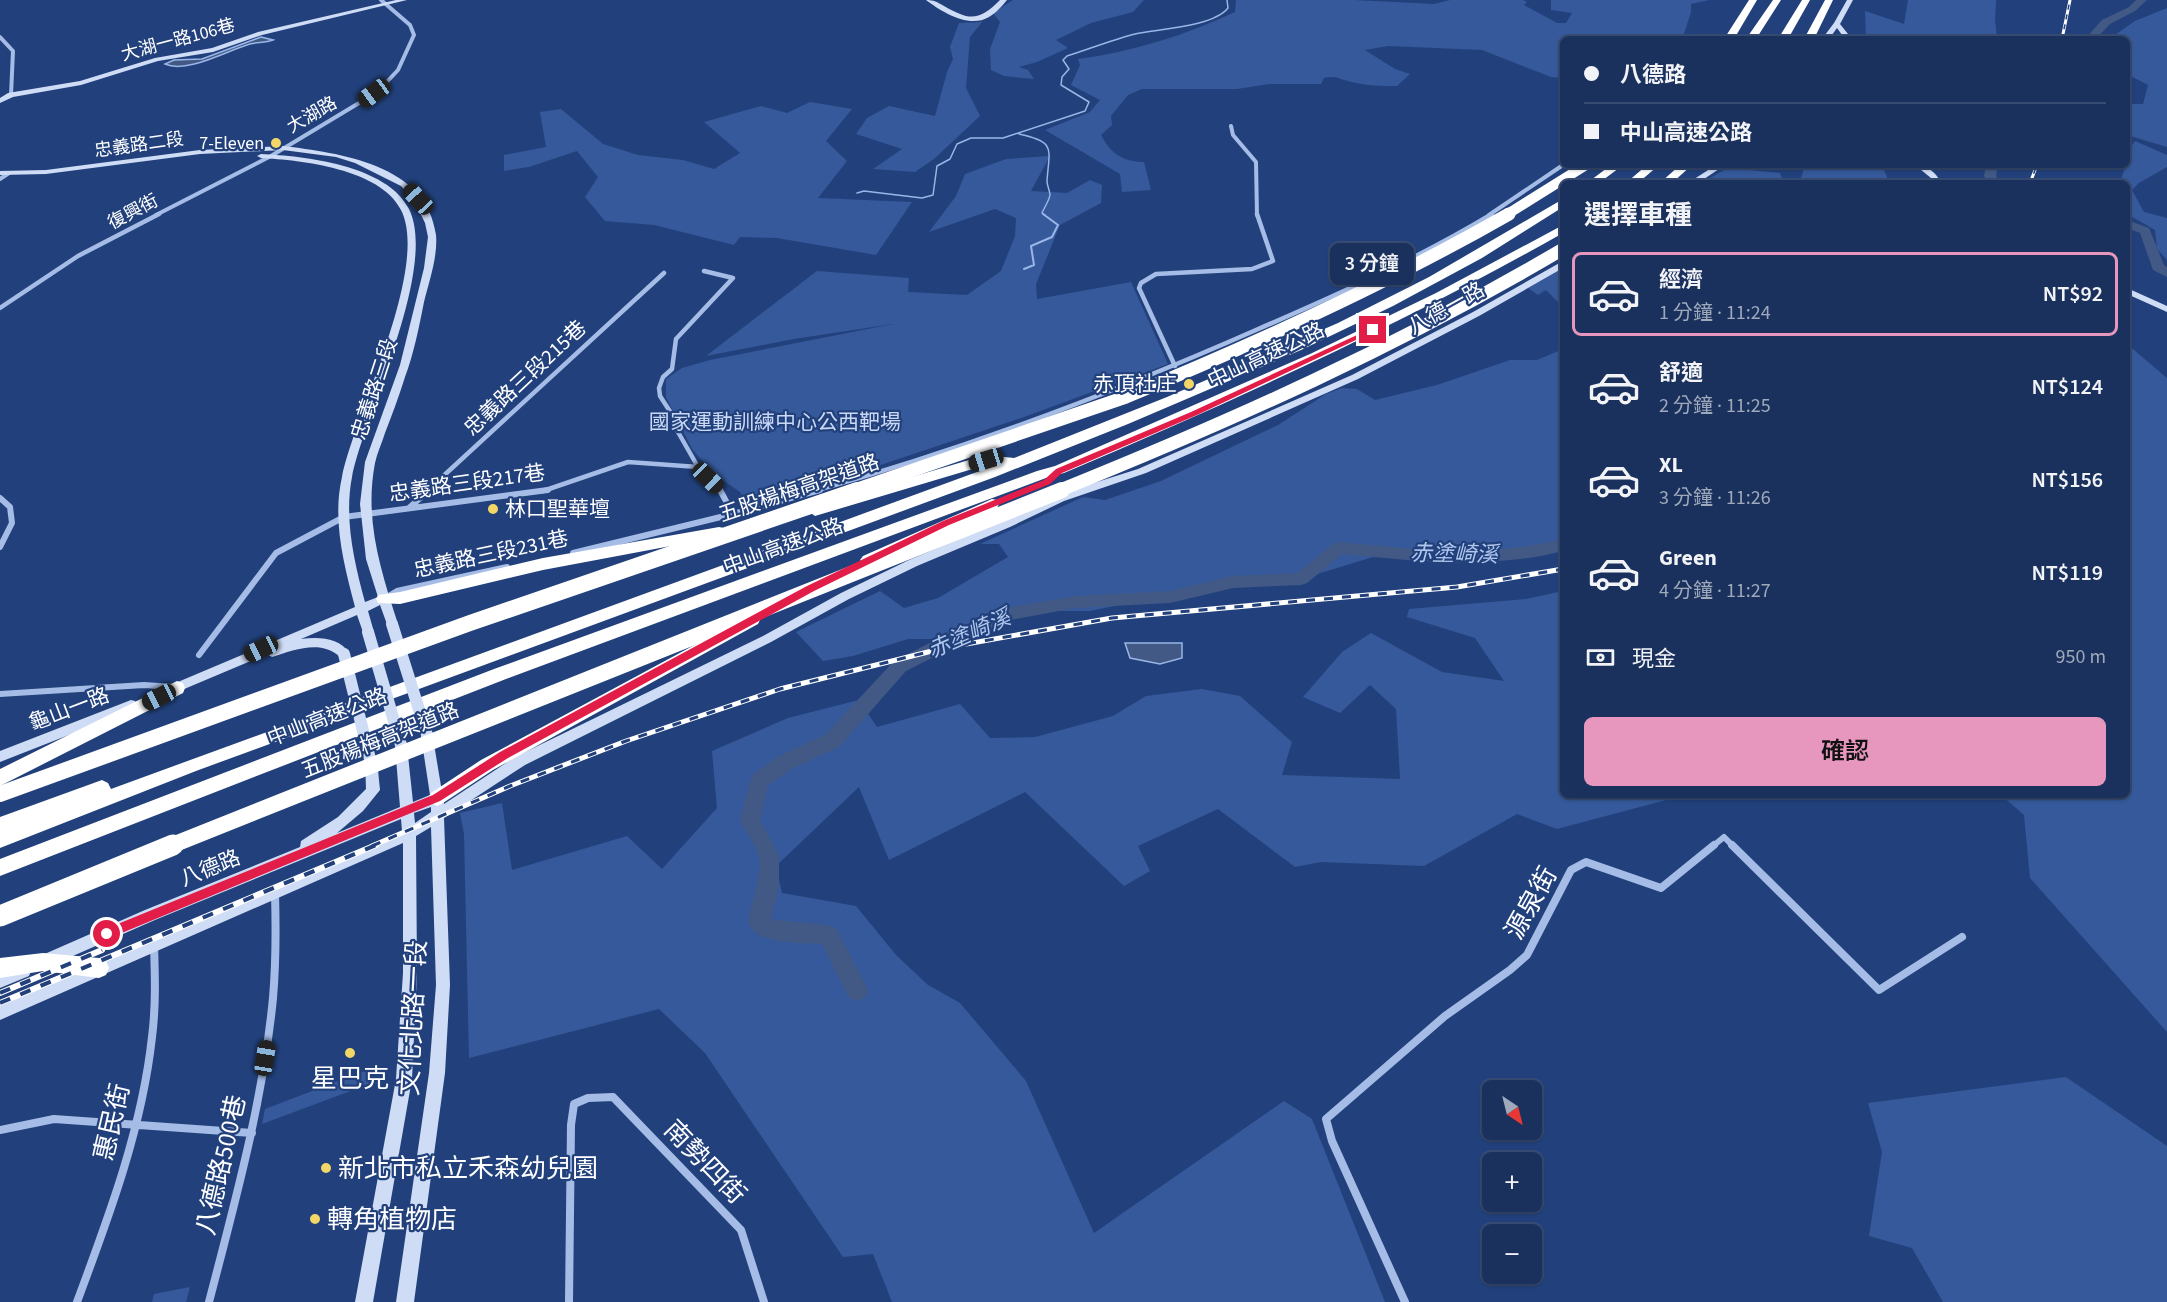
<!DOCTYPE html>
<html lang="zh-TW">
<head>
<meta charset="utf-8">
<style>
	:root { --surface:#1a315d; --page:#273d66; --text:#f1f3f6; --muted:#9fa9bc; --line:#384c72; --accent:#e797bd }
	body { margin:0; font-family:"Source Sans 3","Noto Sans TC",sans-serif; background:var(--page); color:var(--text); height:100vh; display:flex; flex-direction:column; font-size:22px; white-space:nowrap }
	* { box-sizing:border-box; margin:0 }
	p { font-size:20px; color:var(--muted) }
	.icon { flex:none; width:33px; height:33px; fill:none; stroke:currentColor; stroke-width:2; stroke-linecap:round; stroke-linejoin:round }
	.map { position:relative; flex:1; overflow:hidden }
	.panel { position:absolute; left:1560px; top:180px; width:570px; height:618px; display:flex; flex-direction:column; background:var(--surface); border-radius:9px; box-shadow:0 2px 4px #0004,0 0 0 2px var(--line) }
	.panel>* { flex:none }
	.guide { position:absolute; left:1560px; top:36px; width:570px; height:132px; border-radius:9px; box-shadow:0 2px 4px #0004,0 0 0 2px var(--line); display:grid; align-content:center; height:132px; padding:0 24px; background:var(--surface) }
	.needle { width:39px; rotate:145deg }
	.tools { position:absolute; left:1482px; top:1080px; display:grid; gap:12px }
	.tools a { display:grid; place-items:center; width:60px; height:60px; border-radius:9px; background:var(--surface); box-shadow:0 2px 4px #0004,0 0 0 2px var(--line); font-size:30px }
	.end { position:absolute; width:27px; height:27px; margin:-14px; border:8px solid #e11d48; background:#fff; box-shadow:0 0 0 3px #fff }
	.from { border-radius:50% }
	.bubble { position:absolute; height:42px; border-radius:9px; background:var(--surface); box-shadow:0 2px 4px #0004,0 0 0 2px var(--line); font-size:20px; font-weight:600; line-height:42px; text-align:center }
	.car { position:absolute; width:18px; height:36px; margin:-18px -9px; border-radius:8px; box-shadow:0 0 4px 2px #0007; background:linear-gradient(#222 24%,#8ab4d8 0 40%,#222 0 76%,#8ab4d8 0 86%,#222 0) }
	.guide b { display:flex; align-items:center; gap:21px; height:57px; font-size:22px }
	.guide b+b { border-top:2px solid var(--line) }
	.guide i { width:15px; height:15px; background:var(--text) }
	ul { padding:0; list-style:none }
	li { display:flex; align-items:center; gap:18px; height:84px; margin:0 12px 9px; padding:0 12px; border:3px solid transparent; border-radius:9px }
	li div { flex:1 }
	li b { display:block; font-size:22px }
	li em { font-style:normal; font-weight:600 }
	li.active { border-color:var(--accent) }
	li>.icon { width:54px; height:54px; stroke-width:1.5 }
	h2 { padding:0 24px; font-size:27px; line-height:72px }
	.pay { display:flex; align-items:center; gap:15px; height:66px; padding:0 24px; font-size:22px }
	.pay p { margin-inline-start:auto }
	.primary-button { display:flex; gap:12px; margin-top:auto; padding:12px 24px }
	.primary-button a { flex:1; height:69px; border-radius:9px; background:var(--accent); color:#111; font-size:24px; font-weight:600; line-height:69px; text-align:center }
	.map>svg:first-child { display:block }
	.green { fill:#35599a }
	.water { fill:#425985; stroke:#99b6e7; stroke-width:1.5 }
	.lines { fill:none; stroke-linecap:round; stroke-linejoin:round }
	.stream-far1 { stroke:#99b6e7; stroke-width:1.5 }
	.stream { stroke:#99b6e7; stroke-width:2 }
	.river { fill:#425985; fill-rule:evenodd }
	.street-far3 { stroke:#a5bce6; stroke-width:4 }
	.street-far2 { stroke:#a5bce6; stroke-width:4.5 }
	.street-far1 { stroke:#a5bce6; stroke-width:6 }
	.street { stroke:#a5bce6; stroke-width:8 }
	.secondary { fill:#cfdcf5; fill-rule:evenodd }
	.highway { fill:#fff; fill-rule:evenodd }
	.rail-far2-casing { stroke:#fff; stroke-width:3 }
	.rail-far1-casing { stroke:#fff; stroke-width:5 }
	.rail-casing { stroke:#fff; stroke-width:6 }
	.rail-far2 { stroke:#22417c; stroke-width:1.5; stroke-dasharray:5; stroke-linecap:butt }
	.rail-far1 { stroke:#22417c; stroke-width:3; stroke-dasharray:9; stroke-linecap:butt }
	.rail { stroke:#22417c; stroke-width:4; stroke-dasharray:11; stroke-linecap:butt }
	.secondary-bridge { stroke:#cfdcf5; stroke-width:12 }
	.highway-bridge-far3 { stroke:#fff; stroke-width:10 }
	.highway-bridge-far2 { stroke:#fff; stroke-width:13 }
	.highway-bridge-far1 { stroke:#fff; stroke-width:16 }
	.highway-bridge { stroke:#fff; stroke-width:21 }
	.route { fill:#e11d48 }
	.poi-dot { fill:#f2d767; stroke:#22417c; stroke-width:2 }
	.labels { text-anchor:middle; dominant-baseline:central; stroke-width:4.5; stroke-linejoin:round; paint-order:stroke }
	.far-street-label { font-size:18px; fill:#fff; stroke:#22417c }
	.far-poi-label { font-size:18px; fill:#fff; stroke:#22417c; text-anchor:end }
	.street-label { font-size:21px; fill:#fff; stroke:#22417c }
	.poi-label { font-size:21px; fill:#fff; stroke:#22417c; text-anchor:end }
	.park-label { font-size:21px; fill:#c8d8f5; stroke:#22417c }
	.water-label { font-size:22px; font-style:italic; fill:#b0c7ee; stroke:#22417c }
	.near-street-label { font-size:26px; fill:#fff; stroke:#22417c }
	.near-poi-label { font-size:26px; fill:#fff; stroke:#22417c; text-anchor:start }
</style>
</head>
<body>
<div class="map">
<svg width="2167" height="1302" viewBox="0 0 2167 1302">
	<rect width="100%" height="100%" fill="#22417c"/>
	<!-- green -->
	<path class="green" d="M1013 0H1144L1133 12 1091 23 1056 40 1068 48 1037 62 1019 67 1028 70 1034 79 1004 76 991 70 990 49 1000 22 993 13Z
		M1236 0H1354L1434 4 1450 0H1523L1527 2 1524 5 1557 23H1566L1572 13 1551 10V0H1709L1691 4V12L1683 37 1685 39H1563V78L1551 77 1482 50 1388 46 1365 50 1395 69 1410 74 1397 86C1382 86 1367 86 1352 82 1340 80 1337 75 1324 78L1321 84H1269L1237 89H1142L1128 95 1111 116 1112 125 1101 135C1110 153 1123 162 1144 162L1151 190 1122 192 1120 174 1045 130 1090 112 1100 100 1071 85 1080 65 1078 59C1132 52 1186 35 1235 12Z
		M1908 0H1996L1995 20 1997 39H1866L1865 11 1904 24Z
		M2167 8V147L2127 135V104H2143L2148 85 2127 74V39H2109L2135 21Z
		M982 22 970 37 966 88 980 116 934 159 915 172 873 169 902 149 856 134 867 118 889 106 935 116 947 72 953 59 950 47 959 23Z
		M810 102 852 109 826 141 847 161 818 198 912 202 876 255 777 238 740 237 734 245 654 225 605 221 585 197 598 177 577 151 529 167 504 171V155L546 147 540 112 561 109 603 144 638 155 683 160 714 169 740 153 704 122 761 106 787 113Z
		M2135 141 2167 155V167L2139 183 2132 190 2144 212 2167 218V260L2157 249 2155 230 2127 214V183H2119C2127 169 2125 153 2135 141Z
		M1050 156 1031 191 1067 193 1090 180 1102 185 1101 203 1060 225 1036 284 1037 299 1131 282 1168 364 1024 417 770 502 754 505 746 502 740 492 714 474 692 449 666 397V379L682 368 710 360 893 324 794 339 706 356 817 271 909 278 908 292 967 295 1001 271 1015 236 1016 218 995 209 929 232 956 196 965 174 1006 159Z
		M1804 165H1882L1889 182 1892 183H1796L1802 176Z
		M1728 168 1780 173 1784 183H1701Z
		M1563 268V307L1546 290 1538 295 1528 288Z
		M2127 344 2167 378V1032L2030 878 2024 815 2001 795H2127Z
		M1563 349V541L1508 557 1383 554 1314 575 1178 593 1090 611H1004L958 639H908L853 656 823 661 796 632 880 591 904 608 938 598 1008 557 999 544H980L1083 497 1105 500 1161 481 1278 425 1326 394 1342 388 1357 389 1375 400 1437 385 1510 360H1537Z
		M1563 591V795H1685L1557 829 1517 814 1424 866 1321 862 1295 867 1218 809 1138 846 1150 871 1124 886 1025 792 889 860 859 787 776 866 782 893 856 906 896 955 928 985 960 1003 1026 1081 1094 1233 1284 1101 1312 1119 1385 1302H892L873 1254 843 1257 705 1053 659 1009 469 1058 464 834 460 813 502 803 512 870 627 836 662 869 717 808 712 751 788 718 859 700 877 727 960 704 990 738 1035 737 1113 716 1146 696 1202 689 1240 696 1292 742 1282 775 1400 779 1396 709 1370 685 1340 713 1303 697 1342 652 1371 633 1442 672 1504 681 1475 638 1407 617 1409 609 1526 599Z
		M375 1067 372 1083 262 1124 265 1109Z
		M2066 1077 2167 1146V1302H1943L1912 1248 1869 1236 1882 1152 1868 1103Z
		M190 1287 186 1302H152L154 1294Z"/>
	<!-- water -->
	<path class="water" d="M261 37 273 40C265 43 258 42 250 44 228 50 187 74 165 64L174 60 202 59Z
		M1125 643H1182V658L1160 664 1130 658Z"/>
	<g class="lines">
		<!-- stream-far1 -->
		<path class="stream-far1" d="M1019 134C1057 142 1049 149 1047 181 1047 186 1050 191 1050 195 1049 201 1044 208 1042 213L1045 215
			M857 193 864 191 922 198 933 195 937 166 950 159 957 144 971 138H1003L1085 111 1089 102 1061 85 1062 77 1069 69 1063 60 1067 56C1089 49 1112 40 1135 34 1158 29 1213 27 1228 8L1227 0"/>
		<!-- stream -->
		<path class="stream" d="M1024 269 1034 265 1031 246 1052 237 1058 225 1043 214"/>
		<!-- river -->
		<path class="river" d="M2136 0H2147L2135 11 2110 24 2096 39H2085L2102 20 2129 7Z
			M1986 165H1998L1996 176 2001 183H1989L1984 176Z
			M2127 220 2149 228 2164 265 2167 267V277L2153 270 2140 233 2127 228Z
			M1563 539V551C1489 570 1417 561 1342 554L1307 583 1301 585 1233 588 1170 603 1075 608 1005 621 906 671 839 747 793 768 768 785 760 820 779 856V886L771 917 775 920 828 925 836 928 868 990 865 998 857 1001 849 998 822 944C805 943 745 944 749 918 752 898 762 879 759 858 757 846 745 831 740 820L752 775 779 756 825 735 894 661 995 610 1075 596 1170 591 1233 576 1297 573 1333 544 1339 542C1415 549 1488 558 1563 539Z"/>
		<!-- street-far3 -->
		<path class="street-far3" d="M0 37 13 51 11 95
			M1231 126 1233 135 1256 162 1257 215
			M0 179 9 173
			M156 215 271 156 364 100 384 85 398 70 414 35 410 25 381 0
			M1489 215 1563 165"/>
		<!-- street-far2 -->
		<path class="street-far2" d="M704 271 733 278 676 339 672 369 663 377 659 388 660 396 673 416 678 432 698 467 721 491
			M0 308 78 256 159 214
			M1175 366 1139 288 1141 283 1156 274 1252 269 1273 261 1257 214
			M427 491 664 273
			M543 491 628 462 698 467
			M814 491C965 449 1113 393 1256 330 1337 295 1417 259 1492 214"/>
		<!-- street-far1 -->
		<path class="street-far1" d="M720 490 733 514
			M0 498 10 507 12 523 0 547
			M409 508 429 490
			M573 553 733 514 820 490
			M387 597 397 591 507 567
			M199 655 276 553 344 517 548 490
			M0 694 144 685 173 687
			M1713 846 1724 837 1733 846"/>
		<!-- street -->
		<path class="street" d="M1732 845 1879 990 1962 937
			M0 1130 54 1119 252 1133
			M77 1302C109 1216 142 1129 152 1037 156 1006 155 976 154 945
			M209 1302C235 1202 263 1101 273 998 276 963 276 928 275 893
			M569 1302 571 1125 574 1104 588 1098 613 1097 741 1230 764 1302
			M1405 1302 1332 1141 1326 1119 1445 1016 1510 970 1527 955 1571 870 1586 862 1661 888 1714 845"/>
		<!-- secondary -->
		<path class="secondary" d="M396 0H407L262 35 213 52 158 61 81 85 13 97 0 103V98L8 93 80 81 155 58 212 48 258 32Z
			M926 0C934 0 937 2 944 6 970 21 979 21 1000 0H1007C1002 6 996 13 989 17 969 29 942 12 926 0Z
			M1847 0H1853L1840 24 1852 39H1845L1837 28 1829 39H1822L1834 23Z
			M283 146C339 153 427 164 436 235 438 256 429 282 424 302 419 327 414 353 405 377 399 396 392 415 385 433 382 443 377 453 375 463 364 520 381 571 398 624L396 627H388L380 605 368 611 374 632 372 635H364L357 615 301 639C319 637 339 637 350 654L348 657H340C321 639 294 650 272 657L267 654 170 695 166 693 164 690 166 687 355 607C344 565 332 520 342 477 355 414 430 267 401 210 381 169 301 160 261 158L257 156 261 154C304 156 387 165 409 209 438 268 365 413 352 477 344 518 354 562 365 602L378 597 366 559 360 504 365 462 400 365 424 268 428 237 425 223 414 200 401 186 355 163 336 157 283 150 200 154 46 174 0 175V171L46 170 200 150Z
			M1716 165H1725L1698 183H1688Z
			M1915 165C1927 165 1936 172 1941 183H1933L1931 178Z
			M1563 261V268L1479 316 1358 379 1146 473 1064 501 1010 527 917 566 849 599 771 642 525 765 444 818 450 985 445 1073 414 1302H396L429 1073 436 985 431 827 416 836 417 973 412 1079 373 1302H355L396 1079 403 973V843L0 1020V1006L402 831 401 819 155 920 50 966 45 968 40 966 38 961 40 956 145 910 300 847 301 841 338 817 366 789 365 760 366 756 371 755 376 756 377 760 380 790 363 811 337 833 400 807 395 746 396 742 401 741 406 742 407 746 413 802 430 795 421 736 422 732 427 731 432 732 444 804 515 757 763 636 841 593 909 560 1002 521 1056 495 1138 469 1352 375 1473 312ZM431 807V812L415 823 414 813Z
			M2127 288 2167 306V312L2127 294Z
			M131 700 135 701 137 705 135 709 0 762V751Z
			M24 964 29 966 31 971 29 976 0 988V974Z"/>
		<!-- highway -->
		<path class="highway" d="M1749 0H1757L1734 39H1724Z
			M1773 0H1781L1756 39H1746Z
			M1802 0H1810L1788 39H1778Z
			M1825 0H1833L1814 39H1804Z
			M1611 165H1623L1599 183H1587Z
			M1647 165H1659L1638 183H1626Z
			M1680 165H1692L1672 183H1660Z
			M1563 199V207L1482 258 1393 306 1301 350 1128 424 995 477 196 771 0 848V817L102 780 108 783 111 789 996 465H986L815 516 808 511 810 507 986 455 1014 458 1167 397 1338 323 1429 277Z
			M1563 225V233C1402 324 1234 401 1064 473L1046 478 506 679 0 876V859L494 669 1037 471 1055 466 1310 354 1436 293Z
			M992 499 997 500 999 504 997 508 873 564H863L860 560 863 556Z
			M719 527 724 528 727 532 724 536 543 570 400 604 378 603 376 599 378 595 400 592 543 558Z
			M752 614 758 616 760 620 758 624 493 770 443 803 437 806 431 803 428 798 431 793 481 760Z
			M177 681 183 683 185 688 183 693 0 786V769Z
			M43 953 99 958 106 961 109 968 106 975 99 978 43 971 0 978V958Z"/>
		<!-- rail-far2 casing -->
		<g class="rail-far2-casing">
			<path id="rail-far2" d="M2062 39 2070 0
				M2030 183 2037 165"/>
		</g>
		<!-- rail-far1 casing -->
		<g class="rail-far1-casing">
			<path id="rail-far1" d="M372 846 510 786 626 741 780 689 944 648 1112 618 1457 587 1563 569"/>
		</g>
		<!-- rail casing -->
		<g class="rail-casing">
			<path id="rail" d="M0 993 102 950
				M0 1003 376 845"/>
		</g>
		<!-- rail-far2 -->
		<use href="#rail-far2" class="rail-far2"/>
		<!-- rail-far1 -->
		<use href="#rail-far1" class="rail-far1"/>
		<!-- rail -->
		<use href="#rail" class="rail"/>
		<!-- secondary-bridge -->
		<path class="secondary-bridge" d="M392 624 427 735
			M368 632 401 745
			M344 654 370 759"/>
		<!-- highway-bridge-far3 -->
		<path class="highway-bridge-far3" d="M1506 215 1586 165"/>
		<!-- highway-bridge-far2 -->
		<path class="highway-bridge-far2" d="M852 491 1126 397C1257 343 1385 285 1509 214
			M1058 491C1234 420 1399 346 1563 249"/>
		<!-- highway-bridge-far1 -->
		<path class="highway-bridge-far1" d="M0 794 470 623 857 490
			M170 846 1062 490"/>
		<!-- highway-bridge -->
		<path class="highway-bridge" d="M0 916 173 845"/>
	</g>
	<!-- route -->
	<path class="route" d="M1370 329 1377 330 1197 415 1062 473 1050 484 949 525 814 591 508 758 440 801 112 937H103V930L433 795 500 752 807 586 943 521 1044 480 1056 469 1191 412Z"/>
	<!-- markers -->
	<g class="poi-dot">
		<circle cx="276" cy="143" r="6"/>
		<circle cx="1189" cy="384" r="6"/>
		<circle cx="493" cy="509" r="6"/>
		<circle cx="350" cy="1053" r="6"/>
		<circle cx="326" cy="1168" r="6"/>
		<circle cx="315" cy="1219" r="6"/>
	</g>
	<g class="labels">
		<!-- far-street labels -->
		<g class="far-street-label">
			<text transform="translate(178 40) rotate(-15)">大湖一路106巷</text>
			<text transform="translate(312 115) rotate(-30)">大湖路</text>
			<text transform="translate(139 145) rotate(-8)">忠義路二段</text>
			<text transform="translate(133 212) rotate(-28)">復興街</text>
		</g>
		<!-- far-poi labels -->
		<g class="far-poi-label">
			<text x="264" y="143">7-Eleven</text>
		</g>
		<!-- street labels -->
		<g class="street-label">
			<text transform="translate(1446 308) rotate(-29)">八德一路</text>
			<text transform="translate(1266 355) rotate(-25)">中山高速公路</text>
			<text transform="translate(525 378) rotate(-43)">忠義路三段215巷</text>
			<text transform="translate(374 389) rotate(-72)">忠義路三段</text>
			<text transform="translate(467 483) rotate(-8)">忠義路三段217巷</text>
			<text transform="translate(799 488) rotate(-19)">五股楊梅高架道路</text>
			<text transform="translate(783 546) rotate(-20)">中山高速公路</text>
			<text transform="translate(491 554) rotate(-12)">忠義路三段231巷</text>
			<text transform="translate(69 709) rotate(-21)">龜山一路</text>
			<text transform="translate(327 717) rotate(-21)">中山高速公路</text>
			<text transform="translate(380 740) rotate(-22)">五股楊梅高架道路</text>
			<text transform="translate(210 868) rotate(-22)">八德路</text>
		</g>
		<!-- poi labels -->
		<g class="poi-label">
			<text x="1177" y="384">赤頂社庄</text>
			<text x="505" y="509" text-anchor="start">林口聖華壇</text>
		</g>
		<!-- park labels -->
		<g class="park-label">
			<text x="775" y="422">國家運動訓練中心公西靶場</text>
		</g>
		<!-- water labels -->
		<g class="water-label">
			<text transform="translate(1454 554) rotate(1)">赤塗崎溪</text>
			<text transform="translate(969 634) rotate(-24)">赤塗崎溪</text>
		</g>
		<!-- near-street labels -->
		<g class="near-street-label">
			<text transform="translate(1531 903) rotate(-61)">源泉街</text>
			<text transform="translate(413 1018) rotate(-87)">文化北路一段</text>
			<text transform="translate(112 1122) rotate(-77)">惠民街</text>
			<text transform="translate(705 1162) rotate(46)">南勢四街</text>
			<text transform="translate(221 1165) rotate(-77)">八德路500巷</text>
		</g>
		<!-- near-poi labels -->
		<g class="near-poi-label">
			<text x="350" y="1078" text-anchor="middle">星巴克</text>
			<text x="338" y="1168">新北市私立禾森幼兒園</text>
			<text x="327" y="1219">轉角植物店</text>
		</g>
	</g>
</svg>
<div class="tools">
<a><svg class="needle" viewBox="-14 -14 28 28"><path d="M0-13l5 13h-10z" fill="#e53935"/><path d="M0 13l5-13h-10z" fill="#9fa9bc"/></svg></a>
<a>+</a>
<a>−</a>
</div>
<i class="end from" style="left:107px;top:934px"></i>
<i class="end" style="left:1373px;top:330px"></i>
<div class="bubble" style="left:1330px;top:243px;width:84px">3 分鐘</div>
<i class="car" style="left:374px;top:93px;rotate:234deg"></i>
<i class="car" style="left:418px;top:199px;rotate:317deg"></i>
<i class="car" style="left:986px;top:460px;rotate:253deg"></i>
<i class="car" style="left:708px;top:478px;rotate:134deg"></i>
<i class="car" style="left:261px;top:649px;rotate:245deg"></i>
<i class="car" style="left:159px;top:697px;rotate:243deg"></i>
<i class="car" style="left:265px;top:1058px;rotate:9deg"></i>
<div class="guide">
<b><i class="from"></i>八德路</b>
<b><i></i>中山高速公路</b>
</div>
<section class="panel">
<h2>選擇車種</h2>
<ul>
<li class="active"><svg class="icon" aria-label="car" viewBox="0 0 24 24"><path d="M5 17H2v-5l4-1 3-4h7l3 4 3 1v5h-3M9 17h6M6 11h13"/><circle cx="7" cy="17" r="2"/><circle cx="17" cy="17" r="2"/></svg><div><b>經濟</b><p>1 分鐘 · 11:24</p></div><em>NT$92</em></li>
<li><svg class="icon" aria-label="car" viewBox="0 0 24 24"><path d="M5 17H2v-5l4-1 3-4h7l3 4 3 1v5h-3M9 17h6M6 11h13"/><circle cx="7" cy="17" r="2"/><circle cx="17" cy="17" r="2"/></svg><div><b>舒適</b><p>2 分鐘 · 11:25</p></div><em>NT$124</em></li>
<li><svg class="icon" aria-label="car" viewBox="0 0 24 24"><path d="M5 17H2v-5l4-1 3-4h7l3 4 3 1v5h-3M9 17h6M6 11h13"/><circle cx="7" cy="17" r="2"/><circle cx="17" cy="17" r="2"/></svg><div><b>XL</b><p>3 分鐘 · 11:26</p></div><em>NT$156</em></li>
<li><svg class="icon" aria-label="car" viewBox="0 0 24 24"><path d="M5 17H2v-5l4-1 3-4h7l3 4 3 1v5h-3M9 17h6M6 11h13"/><circle cx="7" cy="17" r="2"/><circle cx="17" cy="17" r="2"/></svg><div><b>Green</b><p>4 分鐘 · 11:27</p></div><em>NT$119</em></li>
</ul>
<div class="pay"><svg class="icon" aria-label="cash" viewBox="0 0 24 24"><path d="M3 7h18v10H3z"/><circle cx="12" cy="12" r="2"/></svg>現金<p>950 m</p></div>
<div class="primary-button"><a>確認</a></div>
</section>
</div>
</body>
</html>
